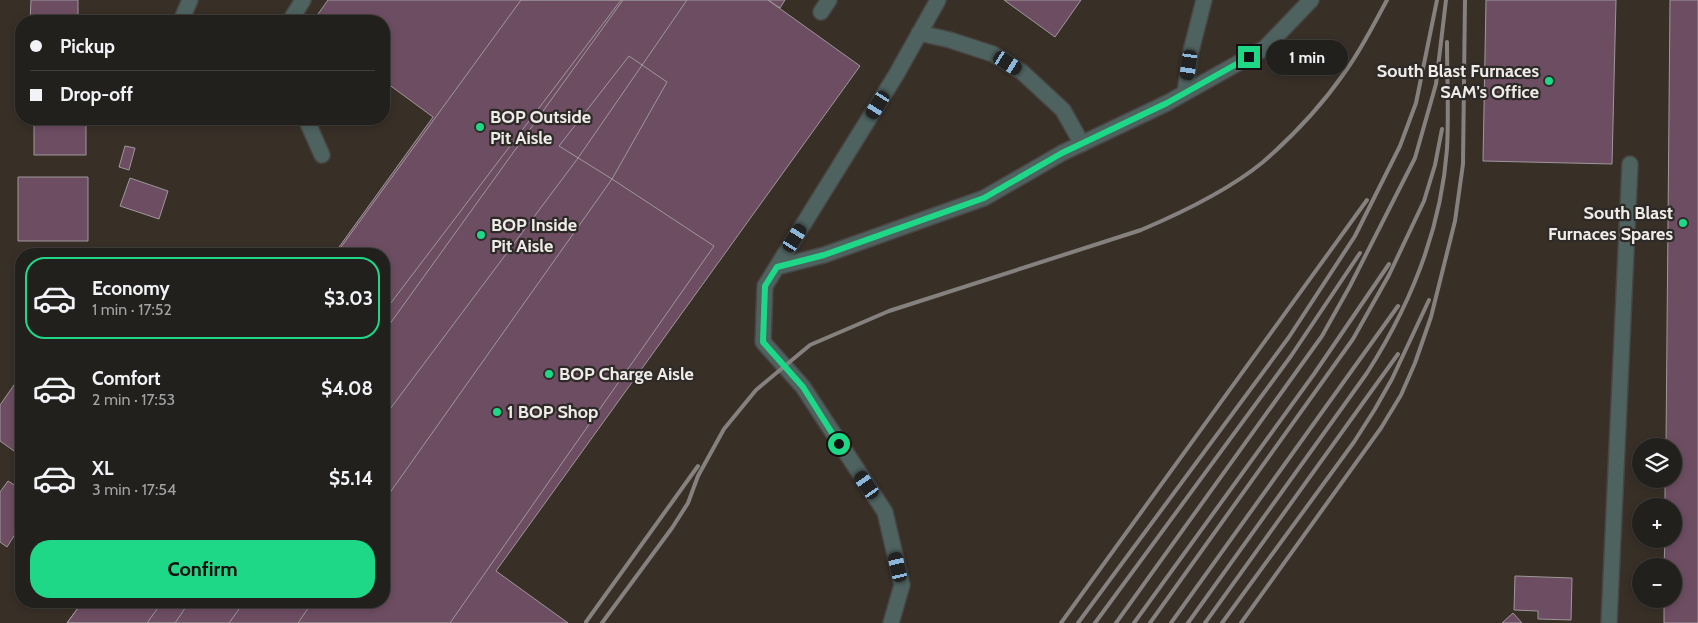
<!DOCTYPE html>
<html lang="en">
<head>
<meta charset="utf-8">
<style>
	:root { --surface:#22201d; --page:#2e2d2a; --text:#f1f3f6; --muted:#a2a3a4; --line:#3f3e3b; --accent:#1fd887 }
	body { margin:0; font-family:Cabin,sans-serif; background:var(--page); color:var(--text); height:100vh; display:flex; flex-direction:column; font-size:19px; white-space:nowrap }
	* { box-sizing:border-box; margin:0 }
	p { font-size:16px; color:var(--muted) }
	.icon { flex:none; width:28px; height:28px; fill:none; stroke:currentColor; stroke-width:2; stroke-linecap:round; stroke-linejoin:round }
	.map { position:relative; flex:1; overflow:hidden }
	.side { position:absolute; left:15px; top:248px; width:375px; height:360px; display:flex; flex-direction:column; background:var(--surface); border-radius:20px; box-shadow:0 2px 8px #0003,0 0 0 1px var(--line) }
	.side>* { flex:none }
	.hud { position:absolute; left:15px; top:15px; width:375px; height:110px; border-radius:20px; box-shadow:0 2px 8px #0003,0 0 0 1px var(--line); display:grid; align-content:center; height:110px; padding:0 15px; background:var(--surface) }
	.controls { position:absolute; left:1632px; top:438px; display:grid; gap:10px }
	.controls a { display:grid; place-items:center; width:50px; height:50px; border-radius:50%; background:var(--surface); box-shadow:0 2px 8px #0003,0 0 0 1px var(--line); font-size:25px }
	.end { position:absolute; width:22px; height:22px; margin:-11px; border:6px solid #1fd887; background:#111; box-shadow:0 0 0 2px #111 }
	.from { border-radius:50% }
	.bubble { position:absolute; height:35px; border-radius:18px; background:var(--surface); box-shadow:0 2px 8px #0003,0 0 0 1px var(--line); font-size:16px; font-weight:700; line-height:35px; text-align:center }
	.car { position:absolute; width:15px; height:30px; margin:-15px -8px; border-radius:6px; box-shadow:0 0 4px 1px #0007; background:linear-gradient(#222 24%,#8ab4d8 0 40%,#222 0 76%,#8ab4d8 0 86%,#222 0) }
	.hud b { display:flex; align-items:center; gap:18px; height:48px; font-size:19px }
	.hud b+b { border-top:1px solid var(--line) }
	.hud i { width:12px; height:12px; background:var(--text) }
	ul { padding:9px 0 0; list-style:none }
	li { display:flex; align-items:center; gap:15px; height:82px; margin:0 10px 8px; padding:0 5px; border:2px solid transparent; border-radius:20px }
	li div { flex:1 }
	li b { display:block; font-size:19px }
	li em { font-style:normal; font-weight:700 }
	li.current { border-color:var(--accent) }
	li>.icon { width:45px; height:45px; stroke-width:1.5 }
	.primary-button { display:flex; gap:10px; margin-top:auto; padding:10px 15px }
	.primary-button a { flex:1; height:58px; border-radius:20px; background:var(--accent); color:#111; font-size:20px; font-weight:700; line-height:58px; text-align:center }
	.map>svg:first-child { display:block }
	.built { fill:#382f27; fill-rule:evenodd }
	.building { fill:#6d4d62; stroke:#9e989b }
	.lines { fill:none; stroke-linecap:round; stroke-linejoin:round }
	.minor-casing { stroke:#494542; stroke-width:18 }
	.minor { stroke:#4e625f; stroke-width:15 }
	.rail { stroke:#85817e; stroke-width:4 }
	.route { stroke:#1fd887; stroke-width:6 }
	.poi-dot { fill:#1fd887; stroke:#2e2a27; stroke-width:2 }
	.labels { text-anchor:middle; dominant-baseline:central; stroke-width:4.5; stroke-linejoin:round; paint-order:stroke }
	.poi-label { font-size:18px; font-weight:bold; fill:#eeebe8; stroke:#2e2a27; text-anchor:start }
</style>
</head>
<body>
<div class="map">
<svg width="1698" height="623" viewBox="0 0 1698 623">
	<rect width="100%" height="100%" fill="#2e2a27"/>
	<!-- built -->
	<path class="built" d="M0 0H1698V623H0ZM21 21H384V119H21ZM21 254H384V601H21ZM1641 446H1674V479H1641ZM1641 506H1674V539H1641ZM1641 566H1674V599H1641Z"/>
	<!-- building -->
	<path class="building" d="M31 0H78V21H30Z
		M328 0H768L860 66 496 571 568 623H67L83 601H384V254H334L433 117 384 81V21H313Z
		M521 0H623L384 332V254H336Z
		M621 0H687L578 158 384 417V312Z
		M768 0H785L780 8Z
		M1004 0H1081L1055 37Z
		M1486 0H1616L1612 164 1483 161Z
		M1670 0H1698V623H1664V599H1674V566H1664L1665 539H1674V506H1665V479H1674V446H1666Z
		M629 56 667 82 612 179 559 146Z
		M34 119H86V155H34Z
		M125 146 135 148 129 170 119 167Z
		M18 177H88V241H18Z
		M130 178 168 191 159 219 120 206Z
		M612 179 714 246 450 623H298L313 601H384V501Z
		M21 375V456L0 441V405Z
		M8 481 21 489V525L7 547 0 542V492Z
		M1515 576 1572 578 1571 620 1538 619V611L1514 610Z
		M83 601H190L175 623H67Z
		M163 601H245L229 623H147Z
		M1513 613 1522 623H1502Z"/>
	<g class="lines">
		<!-- minor casing -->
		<g class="minor-casing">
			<path id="minor" d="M821 12 829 0
				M181 21 190 0
				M290 21 303 0
				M919 33 950 40 993 54 1022 72 1063 110 1082 144
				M1185 93 1191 51 1204 0
				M306 119 322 155
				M777 267 824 255 984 198 1062 153 1167 103 1265 48 1311 0
				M891 623 902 585 885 512 803 387 763 342 765 286 896 75 938 0
				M1609 623 1630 164"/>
		</g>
		<!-- minor -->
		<use href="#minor" class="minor"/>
		<!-- rail -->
		<path class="rail" d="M586 622 698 466
			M602 623 672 528 688 503 698 476 724 429 756 390 810 345 889 311 1141 230C1181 213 1229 190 1263 162 1293 136 1322 105 1345 72 1361 50 1374 24 1387 0
			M1061 623 1367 200
			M1078 623 1289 337 1355 236 1400 146 1416 103 1437 0
			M1095 623 1291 356 1360 253
			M1116 623 1322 336 1350 286 1415 158 1436 84 1446 0
			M1134 623 1314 374 1389 264
			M1150 623 1353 339 1389 275 1424 201 1435 165 1442 129
			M1171 623 1398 306
			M1188 623 1367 373C1411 304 1441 231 1447 149 1449 114 1447 78 1447 42
			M1205 623 1398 354
			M1222 623 1354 442 1375 409 1392 379 1429 300
			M1241 623 1381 428 1401 395 1415 363 1431 317 1455 221 1463 164 1465 0"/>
	</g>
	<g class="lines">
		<!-- route -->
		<path class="route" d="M839 444 803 387 763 342 765 286 777 267 824 255 984 198 1062 153 1167 103 1249 57"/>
	</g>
	<!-- markers -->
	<g class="poi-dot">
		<circle cx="1549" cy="81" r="5"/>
		<circle cx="480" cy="127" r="5"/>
		<circle cx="1683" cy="223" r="5"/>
		<circle cx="481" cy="235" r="5"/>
		<circle cx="549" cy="374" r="5"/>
		<circle cx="497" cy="412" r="5"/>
	</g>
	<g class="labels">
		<!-- poi labels -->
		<g class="poi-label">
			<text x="1539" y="71" text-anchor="end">South Blast Furnaces<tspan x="1539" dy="21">SAM's Office</tspan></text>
			<text x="490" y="117">BOP Outside<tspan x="490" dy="21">Pit Aisle</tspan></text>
			<text x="1673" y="213" text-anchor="end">South Blast<tspan x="1673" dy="21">Furnaces Spares</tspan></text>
			<text x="491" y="225">BOP Inside<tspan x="491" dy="21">Pit Aisle</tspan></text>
			<text x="559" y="374">BOP Charge Aisle</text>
			<text x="507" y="412">1 BOP Shop</text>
		</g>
	</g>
</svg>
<div class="controls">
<a><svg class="icon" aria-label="layers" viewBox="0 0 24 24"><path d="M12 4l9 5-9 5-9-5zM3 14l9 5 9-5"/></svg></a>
<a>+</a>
<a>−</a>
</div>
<i class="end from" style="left:839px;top:444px"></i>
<i class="end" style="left:1249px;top:57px"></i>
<div class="bubble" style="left:1266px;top:40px;width:82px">1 min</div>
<i class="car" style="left:1008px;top:63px;rotate:122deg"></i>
<i class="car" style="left:1189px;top:65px;rotate:188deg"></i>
<i class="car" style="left:878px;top:105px;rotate:212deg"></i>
<i class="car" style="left:795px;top:238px;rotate:32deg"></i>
<i class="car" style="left:867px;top:485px;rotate:325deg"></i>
<i class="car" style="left:898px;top:567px;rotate:347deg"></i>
<div class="hud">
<b><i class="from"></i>Pickup</b>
<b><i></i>Drop-off</b>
</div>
<section class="side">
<ul>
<li class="current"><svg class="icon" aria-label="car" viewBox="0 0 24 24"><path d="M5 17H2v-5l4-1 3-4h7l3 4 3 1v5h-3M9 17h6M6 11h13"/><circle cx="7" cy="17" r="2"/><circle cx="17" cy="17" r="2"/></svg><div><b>Economy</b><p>1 min · 17:52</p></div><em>$3.03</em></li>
<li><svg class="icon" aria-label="car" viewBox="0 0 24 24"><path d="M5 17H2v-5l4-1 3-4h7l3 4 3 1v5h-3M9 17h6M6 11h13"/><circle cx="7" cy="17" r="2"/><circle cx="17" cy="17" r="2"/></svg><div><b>Comfort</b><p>2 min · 17:53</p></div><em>$4.08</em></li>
<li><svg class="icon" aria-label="car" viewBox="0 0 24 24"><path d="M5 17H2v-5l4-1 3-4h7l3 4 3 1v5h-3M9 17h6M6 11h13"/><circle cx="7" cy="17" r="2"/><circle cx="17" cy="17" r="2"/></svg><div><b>XL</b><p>3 min · 17:54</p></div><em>$5.14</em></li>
</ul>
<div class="primary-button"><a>Confirm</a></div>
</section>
</div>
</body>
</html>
